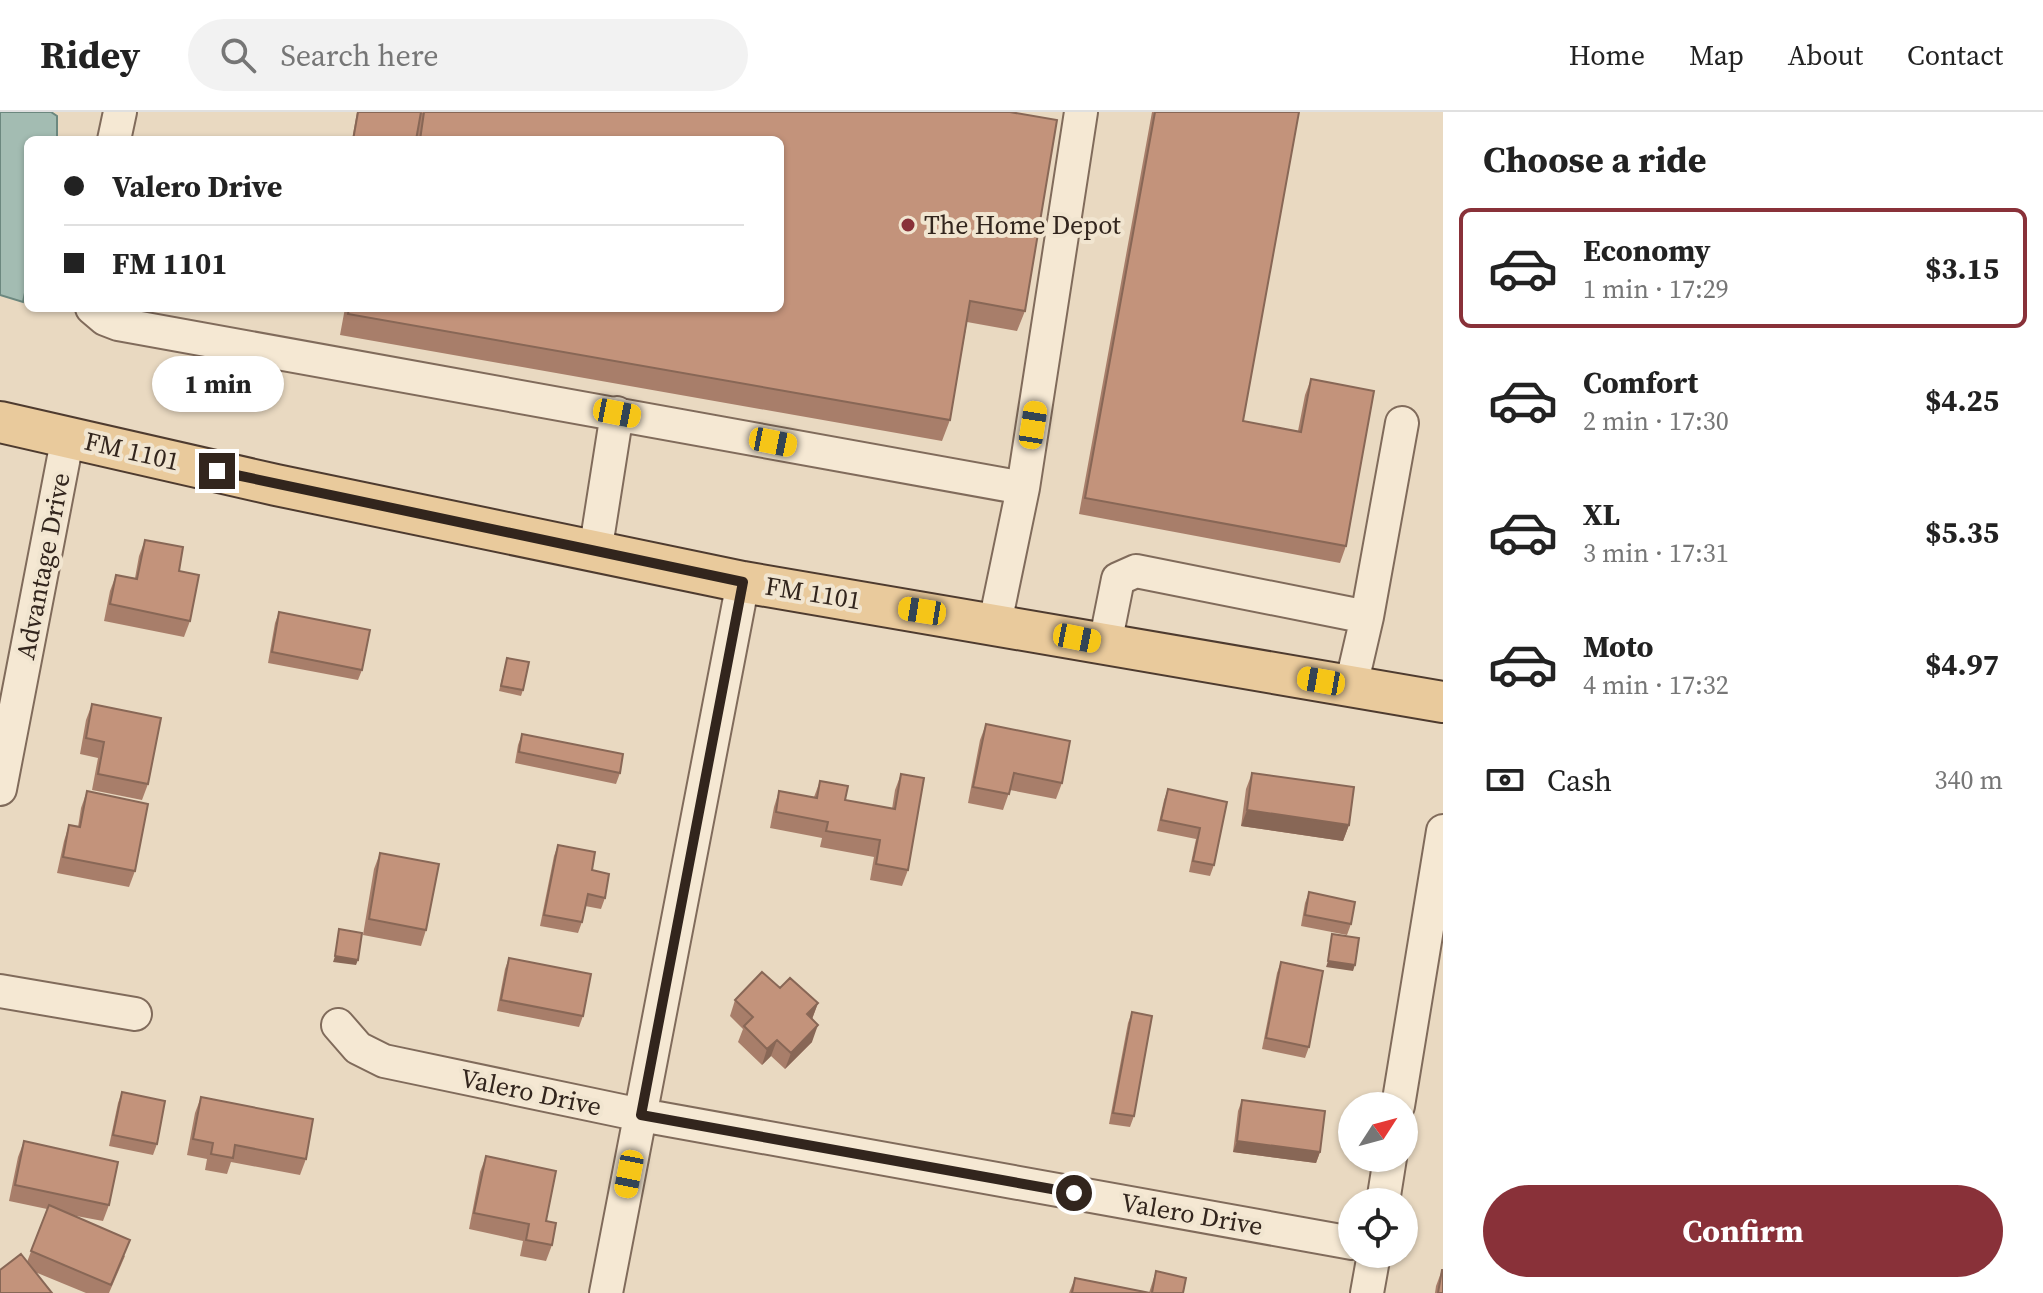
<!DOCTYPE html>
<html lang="en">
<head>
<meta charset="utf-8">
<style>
	:root { --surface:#fff; --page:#f2f2f2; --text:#222; --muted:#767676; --line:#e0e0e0; --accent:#893139 }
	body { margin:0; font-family:"Source Serif 4",serif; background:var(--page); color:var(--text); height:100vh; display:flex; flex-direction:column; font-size:30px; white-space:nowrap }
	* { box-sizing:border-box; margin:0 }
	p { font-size:26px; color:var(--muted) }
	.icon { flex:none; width:44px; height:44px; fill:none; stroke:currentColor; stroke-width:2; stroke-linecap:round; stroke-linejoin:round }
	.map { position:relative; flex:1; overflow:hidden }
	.panel { display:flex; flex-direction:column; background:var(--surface); width:600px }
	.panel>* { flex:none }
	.top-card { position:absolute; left:24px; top:24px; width:760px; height:176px; border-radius:12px; box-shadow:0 2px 6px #0004; display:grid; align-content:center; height:176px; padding:0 40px; background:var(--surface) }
	.needle { width:52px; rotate:54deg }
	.controls { position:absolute; left:1338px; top:980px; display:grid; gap:16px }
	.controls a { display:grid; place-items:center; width:80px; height:80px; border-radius:50%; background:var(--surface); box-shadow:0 2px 6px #0004; font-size:40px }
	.end { position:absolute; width:36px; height:36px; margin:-18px; border:10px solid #32251d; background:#fff; box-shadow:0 0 0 4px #fff }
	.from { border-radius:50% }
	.bubble { position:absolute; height:56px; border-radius:28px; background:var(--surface); box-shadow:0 2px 6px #0004; font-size:26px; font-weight:700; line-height:56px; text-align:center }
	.car { position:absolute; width:24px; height:48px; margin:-24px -12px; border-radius:10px; box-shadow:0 0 6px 2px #0007; background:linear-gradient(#f5c518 24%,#345 0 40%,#f5c518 0 76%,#345 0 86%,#f5c518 0) }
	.top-card b { display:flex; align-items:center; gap:28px; height:76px; font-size:30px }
	.top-card b+b { border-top:2px solid var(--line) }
	.top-card i { width:20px; height:20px; background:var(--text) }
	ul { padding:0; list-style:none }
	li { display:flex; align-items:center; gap:24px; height:120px; margin:0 16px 12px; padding:0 24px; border:4px solid transparent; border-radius:12px }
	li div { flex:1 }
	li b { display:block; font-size:30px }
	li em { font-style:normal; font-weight:700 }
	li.current { border-color:var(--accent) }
	li>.icon { width:72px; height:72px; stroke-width:1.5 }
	h2 { padding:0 40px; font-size:36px; line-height:96px }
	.pay { display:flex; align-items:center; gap:20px; height:88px; padding:0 40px; font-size:30px }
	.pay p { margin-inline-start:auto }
	.action { display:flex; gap:16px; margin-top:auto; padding:16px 40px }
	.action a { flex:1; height:92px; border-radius:48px; background:var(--accent); color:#fff; font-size:32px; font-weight:700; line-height:92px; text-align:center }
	header { display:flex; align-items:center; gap:48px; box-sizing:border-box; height:112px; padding:0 40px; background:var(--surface); border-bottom:2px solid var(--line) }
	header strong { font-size:38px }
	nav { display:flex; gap:44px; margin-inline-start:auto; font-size:28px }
	.search { width:560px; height:72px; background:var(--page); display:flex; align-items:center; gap:20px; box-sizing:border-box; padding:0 28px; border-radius:44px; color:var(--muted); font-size:30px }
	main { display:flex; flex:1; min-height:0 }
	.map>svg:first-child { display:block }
	.water { fill:#a3bcb2; stroke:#6c887f; stroke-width:2 }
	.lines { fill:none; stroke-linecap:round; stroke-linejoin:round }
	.minor-casing { stroke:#806b5b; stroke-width:36 }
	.major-casing { stroke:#4e3b2f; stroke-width:44 }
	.minor { stroke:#f5e8d3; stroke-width:32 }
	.major { stroke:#e9ca9c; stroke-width:40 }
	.wall { fill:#a87e6a }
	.shaded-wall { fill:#886756 }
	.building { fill:#c3937b; stroke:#886756; stroke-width:2 }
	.route { stroke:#32251d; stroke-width:10 }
	.poi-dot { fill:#893139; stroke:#f1e5d0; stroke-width:3 }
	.labels { text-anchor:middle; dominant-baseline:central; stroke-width:8; stroke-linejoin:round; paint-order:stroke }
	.poi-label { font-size:26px; fill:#32251d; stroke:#f1e5d0; text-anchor:start }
	.street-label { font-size:26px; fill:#32251d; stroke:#f1e5d0 }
</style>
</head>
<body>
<header>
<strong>Ridey</strong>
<div class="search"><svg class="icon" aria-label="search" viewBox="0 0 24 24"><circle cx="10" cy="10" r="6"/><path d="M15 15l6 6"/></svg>Search here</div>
<nav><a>Home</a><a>Map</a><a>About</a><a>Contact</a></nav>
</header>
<main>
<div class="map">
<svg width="1443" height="1181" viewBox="0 0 1443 1181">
	<rect width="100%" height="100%" fill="#e9d9c1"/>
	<!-- water -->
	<path class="water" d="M0 0H51L57 4V28H28V167L23 190 0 183Z"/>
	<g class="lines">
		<!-- minor casing -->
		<g class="minor-casing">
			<path id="minor" d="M114 28 120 0
				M92 196 105 207 118 212 1023 376
				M595 441 617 301
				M995 511 1023 376 1081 0
				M1105 532 1118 467 1136 459 1367 505
				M1351 574 1367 505 1402 311
				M0 677 68 324
				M0 879 135 902
				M338 913 358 936 384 949 641 1003 1352 1131
				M1398 994 1443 719
				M1383 1090 1390 1046
				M606 1181 743 470
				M1367 1181 1374 1142"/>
		</g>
		<!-- major casing -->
		<g class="major-casing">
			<path id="major" d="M0 310 276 373 743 470 1443 590"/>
		</g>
		<!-- minor -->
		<use href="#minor" class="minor"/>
		<!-- major -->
		<use href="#major" class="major"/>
	</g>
	<!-- wall -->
	<path class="wall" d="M357 0H1010L1025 199 1017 219 967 210 950 308 942 329 340 223 345 196H780V28H352Z
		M1152 0H1299L1243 309 1298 319 1305 283 1311 267 1346 434 1340 451 1079 402Z
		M145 428 190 509 184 525 104 509 110 479 116 463 135 466 139 444Z
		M279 500 362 558 358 568 268 551 275 511Z
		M507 546 523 578 521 584 499 579Z
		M92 592 148 672 142 688 92 678 98 646 80 642 86 608Z
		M986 612 1062 671 1056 687 1010 678 1003 698 968 691 980 628Z
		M522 622 620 661 616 672 515 651 518 633Z
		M1252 661 1349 713 1343 729 1241 714 1246 677Z
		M901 662 908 758 902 774 870 768 874 745 820 735 822 726 770 716 774 695 779 679 814 685 820 669 845 688 892 697 895 678Z
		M1168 677 1227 690 1214 753 1210 764 1189 760 1196 727 1157 719 1164 688Z
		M87 679 135 759 129 775 57 761 64 729 69 713 78 715 81 696Z
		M558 733 592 758 605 786 601 797 585 794 582 810 578 821 540 814 554 744Z
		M380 741 426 818 421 834 363 823 374 757Z
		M1309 780 1351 812 1347 823 1301 814 1305 791Z
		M509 846 583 904 579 915 497 899 505 857Z
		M1281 850 1309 935 1305 946 1262 937 1277 861Z
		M780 876 818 891 812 907V930L785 957 771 944 762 953 738 930 743 917 730 904 735 888Z
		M1132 900 1134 1004 1130 1015 1109 1012 1128 911Z
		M122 980 157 1032 153 1043 109 1034 118 991Z
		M201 985 306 1047 300 1063 231 1050 227 1062 205 1058 207 1047 187 1043 195 1001Z
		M1242 988 1320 1040 1316 1051 1233 1040 1238 999Z
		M24 1029 109 1093 103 1109 71 1103 125 1144 109 1181H86L35 1160 27 1150 47 1097 9 1089 18 1045Z
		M486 1044 546 1109 552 1133 546 1149 520 1144 523 1129 469 1117 480 1060Z
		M1442 1158 1443 1181H1435L1436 1174Z
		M1156 1159 1183 1181H1069L1075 1166 1149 1181Z"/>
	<!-- shaded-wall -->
	<path class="shaded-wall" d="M1247 698 1349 713 1343 729 1241 714Z
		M335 844 358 848 356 853 333 850Z
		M1328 849 1355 853 1353 859 1326 855Z
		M818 891 812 907 807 902Z
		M818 913 812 930 785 957 791 941Z
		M777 928 771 944 762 953 767 937Z
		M1237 1029 1320 1040 1316 1051 1233 1040Z"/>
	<!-- building -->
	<path class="building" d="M358 0H421L416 28H353Z
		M424 0H1010L1057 8 1025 199 970 189 950 308 348 202 349 196H780V28H420Z
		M1155 0H1299L1243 309 1301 320 1311 267 1374 279 1346 434 1085 386Z
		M145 428 183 435 179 459 199 463 190 509 110 492 116 463 137 467Z
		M279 500 370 518 362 558 272 540Z
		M507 546 529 550 523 578 501 574Z
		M92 592 161 606 148 672 98 662 104 630 86 626Z
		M986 612 1070 629 1062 671 1014 661 1009 682 973 675Z
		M522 622 623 642 620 661 519 640Z
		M1252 661 1354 675 1349 713 1247 698Z
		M901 662 924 666 908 758 876 752 880 728 826 719 828 710 776 700 779 679 817 686 820 669 848 674 845 688 895 697Z
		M1168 677 1227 690 1214 753 1193 749 1200 716 1161 708Z
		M87 679 148 692 135 759 63 745 69 713 80 715Z
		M558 733 595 740 592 758 609 762 605 786 588 782 582 810 544 803Z
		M380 741 439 752 426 818 369 807Z
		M1309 780 1355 790 1351 812 1305 803Z
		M339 817 362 821 358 848 335 844Z
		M1332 822 1359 826 1355 853 1328 849Z
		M509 846 591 862 583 904 501 888Z
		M1281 850 1323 859 1309 935 1266 926Z
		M762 860 780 876 790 866 818 891 807 902 818 913 791 941 777 928 767 937 744 914 753 905 735 888Z
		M1132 900 1152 904 1134 1004 1113 1001Z
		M122 980 165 989 157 1032 113 1023Z
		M201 985 313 1007 306 1047 235 1033 233 1046 211 1042 213 1031 193 1027Z
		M1242 988 1325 999 1320 1040 1237 1029Z
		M24 1029 118 1050 109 1093 15 1073Z
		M486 1044 556 1059 546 1109 556 1111 552 1133 526 1128 529 1112 474 1101Z
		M49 1093 130 1128 111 1173 31 1139Z
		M21 1142 52 1181H0V1158Z
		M1442 1158H1443V1181H1438Z
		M1156 1159 1186 1166 1183 1181H1152Z
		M1075 1166 1150 1181H1072Z"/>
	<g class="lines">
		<!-- route -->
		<path class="route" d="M217 359 743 470 641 1003 1074 1081"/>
	</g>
	<!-- markers -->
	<circle class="poi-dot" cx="908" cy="113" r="8"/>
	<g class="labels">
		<!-- poi labels -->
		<g class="poi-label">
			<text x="924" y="113">The Home Depot</text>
		</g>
		<!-- street labels -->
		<g class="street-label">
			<text transform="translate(132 339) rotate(13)">FM 1101</text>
			<text transform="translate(43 454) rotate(-79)">Advantage Drive</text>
			<text transform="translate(813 481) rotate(9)">FM 1101</text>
			<text transform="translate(531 980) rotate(12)">Valero Drive</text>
			<text transform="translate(1192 1102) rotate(10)">Valero Drive</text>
		</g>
	</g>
</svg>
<div class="controls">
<a><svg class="needle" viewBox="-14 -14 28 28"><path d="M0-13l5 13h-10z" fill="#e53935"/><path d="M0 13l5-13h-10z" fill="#767676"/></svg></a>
<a><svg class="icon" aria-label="locate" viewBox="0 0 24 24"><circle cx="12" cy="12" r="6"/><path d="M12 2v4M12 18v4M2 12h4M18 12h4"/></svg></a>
</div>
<i class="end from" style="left:1074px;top:1081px"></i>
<i class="end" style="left:217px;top:359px"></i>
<div class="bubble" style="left:152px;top:244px;width:132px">1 min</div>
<i class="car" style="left:617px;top:301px;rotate:101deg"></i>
<i class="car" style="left:1033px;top:313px;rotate:9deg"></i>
<i class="car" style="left:773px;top:330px;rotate:101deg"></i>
<i class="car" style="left:922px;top:499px;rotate:279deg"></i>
<i class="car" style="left:1077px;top:526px;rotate:101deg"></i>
<i class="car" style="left:1321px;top:569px;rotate:280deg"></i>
<i class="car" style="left:629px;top:1062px;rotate:191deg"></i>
<div class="top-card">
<b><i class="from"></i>Valero Drive</b>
<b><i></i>FM 1101</b>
</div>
</div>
<section class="panel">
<h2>Choose a ride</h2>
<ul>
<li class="current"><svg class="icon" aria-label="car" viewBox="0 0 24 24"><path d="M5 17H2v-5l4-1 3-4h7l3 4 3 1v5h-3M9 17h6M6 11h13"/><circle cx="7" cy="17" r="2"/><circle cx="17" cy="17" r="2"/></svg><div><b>Economy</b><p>1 min · 17:29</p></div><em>$3.15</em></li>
<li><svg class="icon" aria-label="car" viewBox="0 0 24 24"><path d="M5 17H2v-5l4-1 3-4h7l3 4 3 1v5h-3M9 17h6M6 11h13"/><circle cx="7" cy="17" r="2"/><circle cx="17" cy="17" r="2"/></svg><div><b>Comfort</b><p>2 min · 17:30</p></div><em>$4.25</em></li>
<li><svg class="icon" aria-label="car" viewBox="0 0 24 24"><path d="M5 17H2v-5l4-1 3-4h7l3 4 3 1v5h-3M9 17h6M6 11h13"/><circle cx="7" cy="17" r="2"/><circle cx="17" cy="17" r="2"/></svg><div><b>XL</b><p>3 min · 17:31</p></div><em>$5.35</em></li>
<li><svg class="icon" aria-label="car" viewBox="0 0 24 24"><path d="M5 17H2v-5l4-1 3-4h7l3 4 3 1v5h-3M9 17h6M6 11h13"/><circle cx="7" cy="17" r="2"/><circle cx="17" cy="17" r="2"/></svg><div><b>Moto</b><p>4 min · 17:32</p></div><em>$4.97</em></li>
</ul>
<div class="pay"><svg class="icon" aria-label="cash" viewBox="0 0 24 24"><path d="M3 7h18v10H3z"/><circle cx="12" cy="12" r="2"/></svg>Cash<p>340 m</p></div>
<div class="action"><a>Confirm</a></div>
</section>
</main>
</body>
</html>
